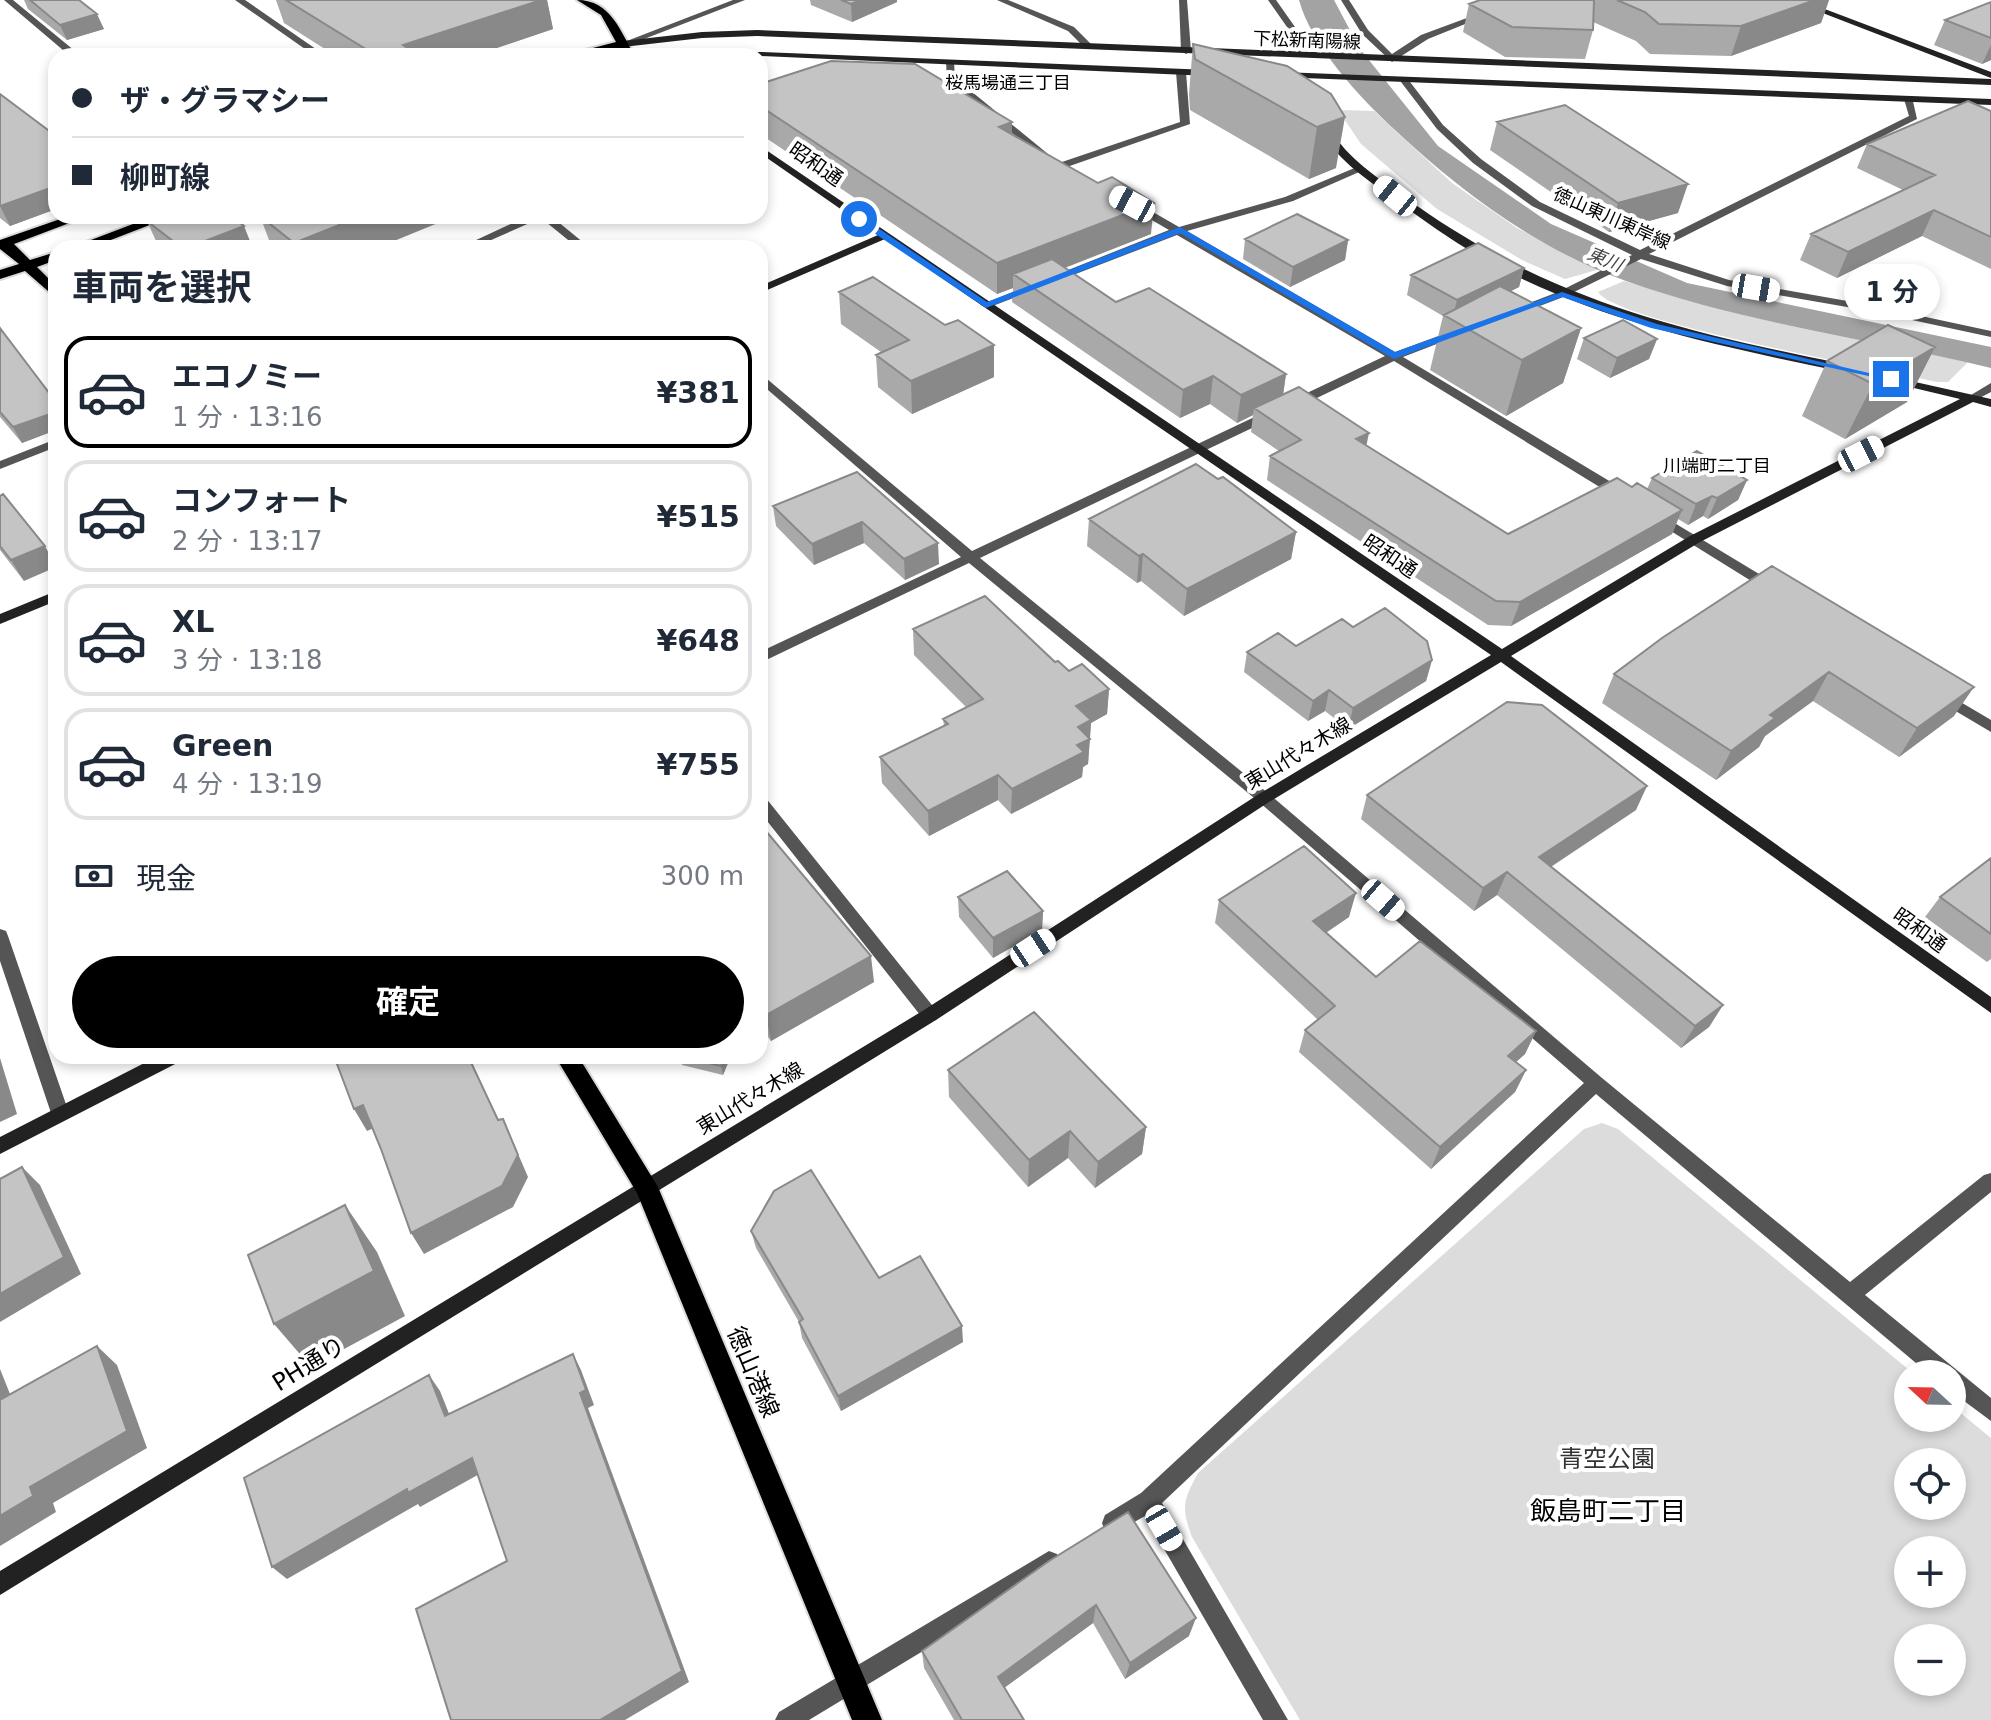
<!DOCTYPE html>
<html lang="ja">
<head>
<meta charset="utf-8">
<style>
	:root { --surface:#fff; --page:#f6f6f7; --text:#1f2937; --muted:#747a83; --line:#e0e1e3; --accent:#000 }
	body { margin:0; font-family:"DejaVu Sans","Noto Sans JP",sans-serif; background:var(--page); color:var(--text); height:100vh; display:flex; flex-direction:column; font-size:30px; white-space:nowrap }
	* { box-sizing:border-box; margin:0 }
	p { font-size:26px; color:var(--muted) }
	.icon { flex:none; width:44px; height:44px; fill:none; stroke:currentColor; stroke-width:2; stroke-linecap:round; stroke-linejoin:round }
	.map { position:relative; flex:1; overflow:hidden }
	.sheet { position:absolute; left:48px; top:240px; width:720px; height:824px; display:flex; flex-direction:column; background:var(--surface); border-radius:24px; box-shadow:0 4px 12px #0003 }
	.sheet>* { flex:none }
	.banner { position:absolute; left:48px; top:48px; width:720px; height:176px; border-radius:24px; box-shadow:0 4px 12px #0003; display:grid; align-content:center; height:176px; padding:0 24px; background:var(--surface) }
	.needle { width:52px; rotate:292deg }
	.tools { position:absolute; left:1894px; top:1360px; display:grid; gap:16px }
	.tools a { display:grid; place-items:center; width:72px; height:72px; border-radius:50%; background:var(--surface); box-shadow:0 4px 12px #0003; font-size:40px }
	.end { position:absolute; width:36px; height:36px; margin:-18px; border:10px solid #1a73e8; background:#fff; box-shadow:0 0 0 4px #fff }
	.from { border-radius:50% }
	.bubble { position:absolute; height:56px; border-radius:28px; background:var(--surface); box-shadow:0 4px 12px #0003; font-size:26px; font-weight:700; line-height:56px; text-align:center }
	.car { position:absolute; width:24px; height:48px; margin:-24px -12px; border-radius:10px; box-shadow:0 0 6px 2px #0007; background:linear-gradient(#fff 24%,#345 0 40%,#fff 0 76%,#345 0 86%,#fff 0) }
	.banner b { display:flex; align-items:center; gap:28px; height:76px; font-size:30px }
	.banner b+b { border-top:2px solid var(--line) }
	.banner i { width:20px; height:20px; background:var(--text) }
	ul { padding:0; list-style:none }
	li { display:flex; align-items:center; gap:24px; height:112px; margin:0 16px 12px; padding:0 8px; border:4px solid var(--line); border-radius:24px }
	li div { flex:1 }
	li b { display:block; font-size:30px }
	li em { font-style:normal; font-weight:700 }
	li.active { border-color:var(--accent) }
	li>.icon { width:72px; height:72px; stroke-width:1.5 }
	h2 { padding:0 24px; font-size:36px; line-height:96px }
	.pay { display:flex; align-items:center; gap:20px; height:88px; padding:0 24px; font-size:30px }
	.pay p { margin-inline-start:auto }
	.primary-button { display:flex; gap:16px; margin-top:auto; padding:16px 24px }
	.primary-button a { flex:1; height:92px; border-radius:48px; background:var(--accent); color:#fff; font-size:32px; font-weight:700; line-height:92px; text-align:center }
	.map>svg:first-child { display:block }
	.green { fill:#dcdcdc; fill-rule:evenodd }
	.water { fill:#a3a3a3 }
	.lines { fill:none; stroke-linecap:round; stroke-linejoin:round }
	.primary-casing { stroke:#dbdbdb; stroke-width:4 }
	.street { fill:#555; fill-rule:evenodd }
	.secondary { fill:#222; fill-rule:evenodd }
	.primary { fill:#000; fill-rule:evenodd }
	.wall { fill:#a9a9a9 }
	.shaded-wall { fill:#898989 }
	.building { fill:#c4c4c4; stroke:#898989; stroke-width:2 }
	.route { fill:#1a73e8 }
	.labels { text-anchor:middle; dominant-baseline:central; stroke-width:8; stroke-linejoin:round; paint-order:stroke }
	.far-street-label { font-size:18px; fill:#000; stroke:#fff }
	.far-neighbourhood-label { font-size:18px; fill:#000; stroke:#fff }
	.far-water-label { font-size:18px; font-style:italic; fill:#444; stroke:#fff }
	.street-label { font-size:20px; fill:#000; stroke:#fff }
	.near-street-label { font-size:24px; fill:#000; stroke:#fff }
	.near-park-label { font-size:24px; fill:#333; stroke:#fff }
	.near-neighbourhood-label { font-size:26px; fill:#000; stroke:#fff }
</style>
</head>
<body>
<div class="map">
<svg width="1991" height="1720" viewBox="0 0 1991 1720">
	<rect width="100%" height="100%" fill="#fff"/>
	<!-- green -->
	<path class="green" d="M1338 110 1374 111 1452 183 1517 228 1600 269 1565 279 1522 260 1437 209 1361 144Z
		M1624 281 1753 317 1968 362 1948 382H1937C1887 370 1616 322 1598 292Z
		M1602 1123 1618 1129 1914 1374H1908V1418H1952V1406L1991 1438V1720H1300L1192 1537C1181 1507 1183 1501 1198 1473L1584 1129ZM1908 1462H1952V1506H1908ZM1908 1550H1952V1594H1908ZM1908 1638H1952V1682H1908Z"/>
	<!-- water -->
	<path class="water" d="M1299 0H1334L1360 49 1438 146 1551 224 1687 283 1991 347V368C1870 339 1744 323 1626 281 1538 249 1462 193 1395 130 1360 98 1311 45 1299 0Z"/>
	<g class="lines">
		<!-- primary casing -->
		<g class="primary-casing">
			<path id="primary" d="M577 0C611 0 620 31 635 56H623L619 48 584 56H562L616 42 601 15Z
				M69 216H88L14 244 30 260 56 252V260L37 267 56 286V298L25 271 0 279V270L19 264 0 249V240Z
				M154 216H173L90 248H70Z
				M555 1056H578L658 1187 882 1720H852L637 1193Z"/>
		</g>
		<!-- street -->
		<path class="street" d="M4 0H13L81 56H70Z
			M235 0H245L326 56H315Z
			M733 0H745L626 46 619 44Z
			M997 0H1008L1074 27 1094 47 1086 49 1068 31Z
			M1179 0H1187L1191 51 1186 54 1181 51Z
			M1268 0H1276L1295 27 1302 57 1294 55 1287 27Z
			M1341 0H1349L1368 30 1392 54 1421 35 1483 12 1490 14 1428 39 1392 62 1362 34Z
			M946 60 954 62 955 78 1059 163 1180 122 1176 72 1181 69 1186 72 1190 124 1064 168H1056V165L1051 164 947 81Z
			M1401 78H1407L1443 125 1481 159 1540 202 1640 250 1909 116 1904 99 1912 97 1917 119 1649 254 1729 280 1870 305 1991 331V337L1870 311 1727 286 1641 259 1566 296 1519 314H1511V310L1558 292 1632 255 1532 206 1473 163 1437 129 1401 82Z
			M1357 167 1366 169 1293 201 1187 231 1395 352 1452 331H1460V335L1403 357 1626 491V497H1616L1394 361 1298 407H1290V401L1385 356 1177 235 990 307 980 305 1169 230 1131 208V204H1139L1179 227 1285 197Z
			M528 216H551L590 248H578L541 218 473 248H459Z
			M760 373 972 551 1265 412H1273V418L980 558 1269 794 1602 1078 1850 1282 1984 1175 1991 1173V1192L1865 1295 1991 1398V1421L1952 1392V1374H1929L1596 1094 1162 1503 1288 1720H1263L1145 1516 1113 1534 1105 1531 1102 1523 1105 1515 1141 1493 1584 1083 1259 802 969 563 760 663V652L961 557 760 383Z
			M1991 383V392L1972 402 1966 398Z
			M56 439V447L0 469V461Z
			M1658 513 1779 586 1781 589 1779 592H1769L1653 520V514Z
			M1942 691 1991 720V732L1937 700 1935 696Z
			M760 795 765 797 936 1010 939 1015 936 1020 930 1022 924 1020 760 812Z
			M0 929 6 931 8 936 69 1113 66 1119 60 1121 54 1119 51 1113 0 961Z
			M1049 1551 1057 1554 1060 1562 1057 1570 809 1720H775L779 1712Z"/>
		<!-- secondary -->
		<path class="secondary" d="M1789 0H1801L1991 72V78Z
			M757 30 1991 79V85L757 36 702 38 623 47 619 44 623 41 702 32Z
			M761 52 1210 70 1215 73 1210 76 760 56H705L710 53Z
			M1281 72 1991 99V105L1278 77 1276 75Z
			M1324 129H1330C1348 159 1378 178 1406 198 1545 299 1679 331 1844 364L1850 368 1844 372C1723 347 1598 322 1489 262 1457 244 1427 223 1397 201 1370 181 1338 162 1322 131Z
			M760 146 1502 649 1690 536 1960 399 1893 383V377L1991 399V407L1973 402 1700 542 1511 656 1991 997V1013L1501 662 1269 802 936 1020 0 1595V1571L924 1010 1259 794 1491 655 885 239 760 293V286L878 235 760 153Z
			M56 591V601L0 624V614Z
			M158 1056H184L181 1061 0 1154V1137Z"/>
		<!-- primary -->
		<use href="#primary" class="primary"/>
	</g>
	<!-- wall -->
	<path class="wall" d="M24 0H79L104 29 67 40 28 9Z
		M276 0H547L553 29 473 56H336L284 23Z
		M810 0H897V2L852 22 811 5Z
		M1480 0H1829L1821 23 1731 56 1650 54 1636 41 1593 22V30L1585 59 1505 57 1463 32 1469 4Z
		M1991 2V60L1982 64 1934 45 1945 20Z
		M1193 44 1331 94 1336 168 1309 179 1190 110 1189 94Z
		M760 84 1012 134 1151 234 1065 268 1116 302 1286 374 1283 395 1508 534 1632 487 1647 489 1652 478 1747 480 1738 500 1708 519 1703 516 1688 525 1678 519 1672 534 1511 626 1488 625 1267 480 1270 456 1279 451 1251 432 1253 415 1237 423 1210 404 1180 418 1012 302 1013 288 997 294 760 134Z
		M0 94 56 136V209L10 226 0 218Z
		M1991 111V269L1922 236 1837 278 1800 260 1811 234 1903 190 1857 168 1867 144Z
		M1497 122 1678 213 1609 232 1490 150Z
		M260 216 377 248H272Z
		M147 221 252 246 247 248H165L156 241Z
		M1245 239 1348 240 1345 260 1290 287 1243 259Z
		M1524 268 1519 287 1511 291 1581 328 1563 383 1506 416 1430 370 1443 316 1407 295 1411 275Z
		M839 292 994 377 912 414 878 387 876 355 881 352 841 324Z
		M0 328 56 402V430L22 443 0 417Z
		M1584 338 1657 339 1649 359 1610 378 1577 359Z
		M1935 347 1907 402 1845 439 1802 416 1827 361Z
		M857 472 939 564 905 580 864 543 814 565 776 526 773 506Z
		M0 496 24 581 0 550Z
		M1089 519 1296 532 1291 559 1184 616 1141 581 1137 583 1087 546Z
		M1772 566 1954 716 1899 757 1813 701 1765 736 1759 747 1716 780 1602 703 1614 674Z
		M1353 627 1432 660 1426 681 1348 729 1325 711 1308 721 1244 672 1247 652 1296 646Z
		M913 629 1055 662 1069 671 1109 689 1107 714 1091 723 1088 764 1083 767 1082 777 1011 814 998 800 929 836 882 783 880 757 944 726 943 719 966 707 914 655Z
		M1367 795 1636 810 1551 867 1723 1005 1709 1027 1681 1048 1497 895 1474 911 1361 819Z
		M760 824 874 982 771 1041 760 1026Z
		M1991 858V959L1987 962 1925 917 1940 897Z
		M958 897 1043 911 1042 930 993 958 959 917Z
		M1219 900 1349 917 1326 933 1376 977 1536 1031 1525 1054 1516 1062 1526 1070 1515 1092 1431 1169 1299 1052 1305 1030 1318 1020 1215 923Z
		M680 1056H731L723 1075 682 1065Z
		M948 1070 1146 1127 1142 1154 1095 1188 1068 1158 1028 1187 949 1097Z
		M751 1231 879 1278 963 1342 841 1411 802 1338 799 1322 756 1248Z
		M1049 1561 1189 1636 1125 1679 1093 1623 1004 1688 1024 1720H954L924 1668 922 1651Z"/>
	<!-- shaded-wall -->
	<path class="shaded-wall" d="M541 0H547L553 29 473 56H406L403 45Z
		M860 0H897V2L852 22 851 4Z
		M1815 0H1829L1821 23 1731 56 1741 26Z
		M97 14 104 29 67 40 60 25Z
		M1991 45V60L1982 64Z
		M1345 117 1336 168 1309 179 1317 127Z
		M1012 122V152L999 127Z
		M1688 184 1678 213 1609 232 1618 203Z
		M56 186V209L10 226 0 206Z
		M1154 203 1151 234 1025 283 1013 274V288L997 294V263Z
		M1934 210 1922 236 1837 278 1848 252Z
		M362 216H455L377 248H296L294 243Z
		M244 226 252 246 247 248H187Z
		M1348 240 1345 260 1290 287 1293 267Z
		M1524 268 1519 287 1452 320 1457 300Z
		M1581 328 1563 383 1506 416 1522 360Z
		M1657 339 1649 359 1610 378 1617 358Z
		M994 345V377L912 414 911 381Z
		M1935 347 1907 402 1845 439 1873 384Z
		M1286 374 1282 402 1254 408 1253 415 1237 423 1241 395Z
		M1213 376 1210 404 1180 418 1183 390Z
		M56 412V430L22 443 13 427Z
		M763 430 766 455 760 457V431Z
		M1369 433 1364 457 1356 439Z
		M1747 480 1738 500 1708 519 1717 498Z
		M1712 496 1703 516 1688 525 1696 504Z
		M1682 510 1672 534 1511 626 1520 602Z
		M862 522 864 543 814 565 812 544Z
		M1296 532 1291 559 1184 616 1187 589Z
		M938 543 939 564 905 580 904 559Z
		M45 546 56 567 24 581 11 560Z
		M1143 554 1141 581 1137 583 1139 556Z
		M1432 660 1426 681 1348 729 1353 708Z
		M1829 672 1813 701 1765 736 1759 747 1716 780 1731 751 1770 715Z
		M1974 687 1954 716 1899 757 1917 728Z
		M1109 689 1107 714 1091 723 1088 764 1083 767 1082 777 1011 814 1012 789 1076 706Z
		M1329 690 1325 711 1308 721 1313 701Z
		M998 775V800L929 836 928 811Z
		M1647 786 1636 810 1529 881 1539 857Z
		M1507 872 1497 895 1474 911 1483 888Z
		M1356 893 1349 917 1307 945 1313 921Z
		M1043 911 1042 930 993 958V938Z
		M871 956 874 982 771 1041 766 1015Z
		M1723 1005 1709 1027 1681 1048 1695 1026Z
		M1536 1031 1525 1054 1498 1078 1508 1056Z
		M725 1056H731L723 1075 721 1066Z
		M0 1058 17 1114 0 1122Z
		M1526 1070 1515 1092 1431 1169 1440 1147Z
		M363 1105 376 1127 367 1131 354 1109Z
		M503 1119 528 1177 513 1207 424 1254 411 1233Z
		M1146 1127 1142 1154 1095 1188 1098 1162Z
		M1070 1131 1068 1158 1028 1187 1029 1160Z
		M22 1167 40 1185 81 1274 0 1322V1294Z
		M345 1205 377 1252 405 1316 311 1367 274 1324Z
		M962 1326 963 1342 841 1411 838 1396Z
		M97 1346 117 1365 147 1448 53 1503 56 1512 0 1546V1516L30 1487Z
		M573 1354 581 1370 594 1405 588 1408 689 1682 625 1720H600L580 1393Z
		M0 1369 20 1419 0 1404Z
		M429 1375 440 1391 456 1431 445 1416Z
		M472 1458 483 1472 420 1507 418 1504 287 1579 272 1567 407 1489Z
		M1096 1605 1093 1623 997 1693 998 1677Z
		M1196 1618 1189 1636 1125 1679 1130 1663Z"/>
	<!-- building -->
	<path class="building" d="M30 0H79L97 14 60 25Z
		M286 0H541L403 45 420 56H363L372 53Z
		M841 0H860L851 4Z
		M1480 0H1594L1593 30 1512 27 1469 4Z
		M1617 0H1815L1741 26 1659 24 1645 12Z
		M1991 2V38L1945 20Z
		M1193 44 1287 66 1331 94 1345 117 1317 127 1195 59Z
		M831 61 915 64 1012 122 999 127 1098 183 1112 177 1154 203 997 263 760 106V84Z
		M0 94 56 136V186L0 206Z
		M1968 101 1991 111V237L1934 210 1848 252 1811 234 1935 175 1867 144Z
		M1565 105 1688 184 1618 203 1497 122Z
		M1297 214 1348 240 1293 267 1245 239Z
		M161 216H231L244 226 187 248H182L147 221Z
		M260 216H362L294 243Z
		M1478 243 1524 268 1457 300 1411 275Z
		M1052 259 1116 302 1149 288 1286 374 1241 395 1213 376 1183 390 1013 274Z
		M873 277 945 325 958 320 994 345 911 381 876 355 909 340 839 292Z
		M1500 286 1581 328 1522 360 1444 315Z
		M1623 320 1657 339 1617 358 1584 338Z
		M1888 325 1935 347 1873 384 1827 361Z
		M0 328 56 402V412L13 427 0 412Z
		M1299 387 1369 433 1356 439 1508 534 1617 478 1632 487 1637 483 1682 510 1520 602 1496 601 1270 456 1301 440 1254 408Z
		M1697 451 1747 480 1717 498 1712 496 1696 504 1652 478Z
		M1196 464 1218 479 1223 477 1296 532 1187 589 1143 554 1139 556 1089 519Z
		M857 472 938 543 904 559 862 522 812 544 773 506Z
		M3 494 45 546 11 560 0 546V496Z
		M1772 566 1974 687 1917 728 1829 672 1770 715 1775 718 1731 751 1614 674 1662 638Z
		M985 596 1055 662 1058 661 1069 671 1082 664 1109 689 1076 706 1091 720 1078 727 1090 739 1077 745 1084 752 1012 789 998 775 928 811 880 757 948 724 943 719 983 699 913 629Z
		M1385 608 1427 641 1432 660 1353 708 1329 690 1313 701 1247 652 1278 633 1296 646 1342 619 1353 627Z
		M1507 702 1542 705 1647 786 1539 857 1723 1005 1695 1026 1507 872 1483 888 1367 795Z
		M760 824 871 956 766 1015 760 1007Z
		M1304 846 1356 893 1313 921 1376 977 1420 941 1536 1031 1508 1056 1526 1070 1440 1147 1305 1030 1335 1006 1219 900Z
		M1991 858V934L1940 897Z
		M1007 871 1043 911 993 938 958 897Z
		M1034 1012 1146 1127 1098 1162 1070 1131 1029 1160 948 1070Z
		M334 1056H468L498 1120 503 1119 518 1155 502 1186 411 1233 381 1149 363 1105 354 1109Z
		M681 1056H725L721 1066Z
		M22 1167 64 1257 0 1294V1179Z
		M811 1170 879 1278 920 1256 962 1326 838 1396 799 1322 803 1319 751 1231 774 1191Z
		M345 1205 374 1271 274 1324 248 1255Z
		M97 1346 127 1431 30 1487 33 1496 0 1516V1400Z
		M573 1354 586 1390 580 1393 682 1671 600 1720H451L416 1609 507 1561 472 1458 408 1493 407 1489 272 1567 244 1478 429 1375 445 1416Z
		M1128 1512 1196 1618 1130 1663 1096 1605 998 1677 1024 1720H962L922 1651 1049 1561Z"/>
	<!-- route -->
	<path class="route" d="M856 217H862L987 302 1180 227 1395 352 1562 292 1657 324 1895 379 1891 381 1651 328 1562 297 1394 359 1180 233 986 308 856 221Z"/>
	<g class="labels">
		<!-- far-street labels -->
		<g class="far-street-label">
			<text transform="translate(1307 40) rotate(2)">下松新南陽線</text>
			<text transform="translate(1612 218) rotate(24)">徳山東川東岸線</text>
		</g>
		<!-- far-neighbourhood labels -->
		<g class="far-neighbourhood-label">
			<text x="1008" y="82">桜馬場通三丁目</text>
			<text x="1717" y="465">川端町二丁目</text>
		</g>
		<!-- far-water labels -->
		<g class="far-water-label">
			<text transform="translate(1605 259) rotate(22)">東川</text>
		</g>
		<!-- street labels -->
		<g class="street-label">
			<text transform="translate(816 164) rotate(35)">昭和通</text>
			<text transform="translate(1390 556) rotate(34)">昭和通</text>
			<text transform="translate(1298 753) rotate(-31)">東山代々木線</text>
			<text transform="translate(1920 930) rotate(36)">昭和通</text>
			<text transform="translate(750 1098) rotate(-31)">東山代々木線</text>
		</g>
		<!-- near-street labels -->
		<g class="near-street-label">
			<text transform="translate(309 1364) rotate(-32)">PH通り</text>
			<text transform="translate(753 1372) rotate(67)">徳山港線</text>
		</g>
		<!-- near-park labels -->
		<g class="near-park-label">
			<text x="1607" y="1459">青空公園</text>
		</g>
		<!-- near-neighbourhood labels -->
		<g class="near-neighbourhood-label">
			<text x="1608" y="1511">飯島町二丁目</text>
		</g>
	</g>
</svg>
<div class="tools">
<a><svg class="needle" viewBox="-14 -14 28 28"><path d="M0-13l5 13h-10z" fill="#e53935"/><path d="M0 13l5-13h-10z" fill="#747a83"/></svg></a>
<a><svg class="icon" aria-label="locate" viewBox="0 0 24 24"><circle cx="12" cy="12" r="6"/><path d="M12 2v4M12 18v4M2 12h4M18 12h4"/></svg></a>
<a>+</a>
<a>−</a>
</div>
<i class="end from" style="left:859px;top:219px"></i>
<i class="end" style="left:1891px;top:379px"></i>
<div class="bubble" style="left:1844px;top:264px;width:96px">1 分</div>
<i class="car" style="left:1395px;top:196px;rotate:309deg"></i>
<i class="car" style="left:1132px;top:204px;rotate:298deg"></i>
<i class="car" style="left:1756px;top:288px;rotate:100deg"></i>
<i class="car" style="left:1861px;top:454px;rotate:63deg"></i>
<i class="car" style="left:1383px;top:900px;rotate:131deg"></i>
<i class="car" style="left:1033px;top:948px;rotate:57deg"></i>
<i class="car" style="left:1164px;top:1528px;rotate:150deg"></i>
<div class="banner">
<b><i class="from"></i>ザ・グラマシー</b>
<b><i></i>柳町線</b>
</div>
<section class="sheet">
<h2>車両を選択</h2>
<ul>
<li class="active"><svg class="icon" aria-label="car" viewBox="0 0 24 24"><path d="M5 17H2v-5l4-1 3-4h7l3 4 3 1v5h-3M9 17h6M6 11h13"/><circle cx="7" cy="17" r="2"/><circle cx="17" cy="17" r="2"/></svg><div><b>エコノミー</b><p>1 分 · 13:16</p></div><em>¥381</em></li>
<li><svg class="icon" aria-label="car" viewBox="0 0 24 24"><path d="M5 17H2v-5l4-1 3-4h7l3 4 3 1v5h-3M9 17h6M6 11h13"/><circle cx="7" cy="17" r="2"/><circle cx="17" cy="17" r="2"/></svg><div><b>コンフォート</b><p>2 分 · 13:17</p></div><em>¥515</em></li>
<li><svg class="icon" aria-label="car" viewBox="0 0 24 24"><path d="M5 17H2v-5l4-1 3-4h7l3 4 3 1v5h-3M9 17h6M6 11h13"/><circle cx="7" cy="17" r="2"/><circle cx="17" cy="17" r="2"/></svg><div><b>XL</b><p>3 分 · 13:18</p></div><em>¥648</em></li>
<li><svg class="icon" aria-label="car" viewBox="0 0 24 24"><path d="M5 17H2v-5l4-1 3-4h7l3 4 3 1v5h-3M9 17h6M6 11h13"/><circle cx="7" cy="17" r="2"/><circle cx="17" cy="17" r="2"/></svg><div><b>Green</b><p>4 分 · 13:19</p></div><em>¥755</em></li>
</ul>
<div class="pay"><svg class="icon" aria-label="cash" viewBox="0 0 24 24"><path d="M3 7h18v10H3z"/><circle cx="12" cy="12" r="2"/></svg>現金<p>300 m</p></div>
<div class="primary-button"><a>確定</a></div>
</section>
</div>
</body>
</html>
